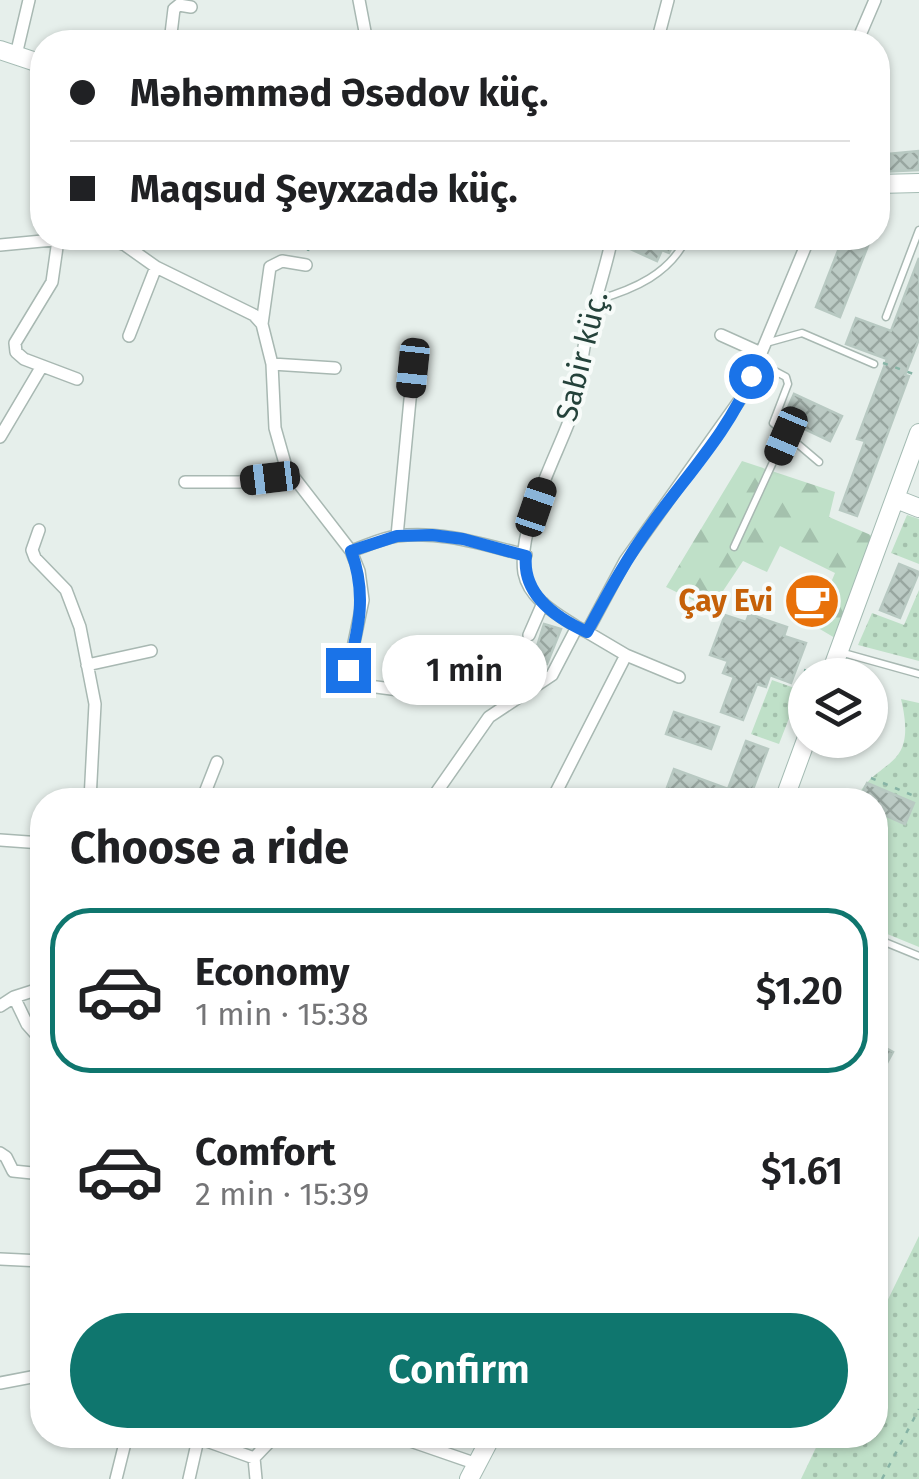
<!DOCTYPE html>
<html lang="en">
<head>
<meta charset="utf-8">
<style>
	:root { --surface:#fff; --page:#f2f2f2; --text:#202124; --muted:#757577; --line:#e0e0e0; --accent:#0f766e }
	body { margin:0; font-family:"Fira Sans",sans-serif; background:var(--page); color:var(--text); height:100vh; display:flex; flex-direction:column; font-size:38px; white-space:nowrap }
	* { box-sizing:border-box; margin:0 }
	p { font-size:32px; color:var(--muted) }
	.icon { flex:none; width:55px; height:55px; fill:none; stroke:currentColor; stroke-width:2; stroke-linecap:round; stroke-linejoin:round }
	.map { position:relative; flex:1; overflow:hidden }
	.side { position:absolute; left:30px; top:788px; width:858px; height:660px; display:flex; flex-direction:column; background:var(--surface); border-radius:40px; box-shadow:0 2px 8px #0004 }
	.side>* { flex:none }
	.banner { position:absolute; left:30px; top:30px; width:860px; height:220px; border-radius:40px; box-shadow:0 2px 8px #0004; display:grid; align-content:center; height:220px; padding:0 40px; background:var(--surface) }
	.controls { position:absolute; left:788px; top:658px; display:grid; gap:20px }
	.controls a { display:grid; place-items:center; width:100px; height:100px; border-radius:50%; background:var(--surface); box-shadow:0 2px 8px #0004; font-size:50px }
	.end { position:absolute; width:45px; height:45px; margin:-22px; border:12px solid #1a73e8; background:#fff; box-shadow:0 0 0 5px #fff }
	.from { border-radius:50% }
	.bubble { position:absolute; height:70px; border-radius:35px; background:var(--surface); box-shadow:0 2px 8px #0004; font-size:32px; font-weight:600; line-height:70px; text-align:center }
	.car { position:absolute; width:30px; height:60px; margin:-30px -15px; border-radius:12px; box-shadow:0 0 8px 2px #0007; background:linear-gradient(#222 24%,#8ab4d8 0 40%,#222 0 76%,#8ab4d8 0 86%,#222 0) }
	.banner b { display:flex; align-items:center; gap:35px; height:95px; font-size:38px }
	.banner b+b { border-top:2px solid var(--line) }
	.banner i { width:25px; height:25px; background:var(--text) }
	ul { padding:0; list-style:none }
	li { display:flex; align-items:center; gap:30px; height:165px; margin:0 20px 15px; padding:0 20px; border:5px solid transparent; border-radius:40px }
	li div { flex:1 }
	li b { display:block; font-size:38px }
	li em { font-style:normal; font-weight:600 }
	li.current { border-color:var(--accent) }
	li>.icon { width:90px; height:90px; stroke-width:1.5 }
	h2 { padding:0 40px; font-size:45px; line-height:120px }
	.primary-button { display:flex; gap:20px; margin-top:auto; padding:20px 40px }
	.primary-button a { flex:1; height:115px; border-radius:60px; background:var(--accent); color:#fff; font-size:40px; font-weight:600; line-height:115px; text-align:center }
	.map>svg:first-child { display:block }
	.grass { fill:url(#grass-dots) }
	.forest { fill:url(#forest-firs) }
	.building { fill:url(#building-cross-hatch); stroke:#b8c9c2; stroke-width:2.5 }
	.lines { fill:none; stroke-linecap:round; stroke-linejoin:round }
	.lane-casing { stroke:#a8b8b2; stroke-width:9 }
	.street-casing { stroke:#a8b8b2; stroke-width:14 }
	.secondary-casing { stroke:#a4bbb3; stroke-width:20 }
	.path { stroke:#86b3a5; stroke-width:2.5; stroke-dasharray:5 8; stroke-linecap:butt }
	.lane { stroke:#fff; stroke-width:6 }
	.street { stroke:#fff; stroke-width:11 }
	.secondary { stroke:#fff; stroke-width:18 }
	.route { stroke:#1a73e8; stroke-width:12 }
	.labels { text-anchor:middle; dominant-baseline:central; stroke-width:8; stroke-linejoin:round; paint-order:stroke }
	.street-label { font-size:30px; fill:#24423a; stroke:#f7fbf9 }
	.food-label { font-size:30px; font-weight:bold; fill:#c56008; stroke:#f7fbf9; text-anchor:end }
</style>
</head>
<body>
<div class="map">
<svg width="919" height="1479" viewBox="0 0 919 1479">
	<defs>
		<pattern id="grass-dots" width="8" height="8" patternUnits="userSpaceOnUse" patternTransform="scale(2.5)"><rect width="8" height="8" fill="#bfe0c8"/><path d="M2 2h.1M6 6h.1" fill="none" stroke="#a4c1ad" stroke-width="1.8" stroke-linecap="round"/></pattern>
		<pattern id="forest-firs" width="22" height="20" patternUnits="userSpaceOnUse" patternTransform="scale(2.5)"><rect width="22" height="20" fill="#bfe0c8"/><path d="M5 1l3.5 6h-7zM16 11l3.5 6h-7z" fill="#a4c1ad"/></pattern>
		<pattern id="building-cross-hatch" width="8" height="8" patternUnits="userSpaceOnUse" patternTransform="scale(2.5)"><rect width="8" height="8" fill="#bbcac4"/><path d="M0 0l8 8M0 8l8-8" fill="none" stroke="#98a6a0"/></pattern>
	</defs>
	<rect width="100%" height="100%" fill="#e6efeb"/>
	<!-- grass -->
	<path class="grass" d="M907 515 919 519V564L891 553Z
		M919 590V661L858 645 872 613 904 625Z
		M772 680 800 690 779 744 751 734Z
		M901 699 919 703V947L875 929V800H856C875 756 919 774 901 699Z
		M919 1236V1479H801L822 1435H875V1326Z"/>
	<!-- forest -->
	<path class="forest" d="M742 461 835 492 829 517 873 536 835 638 813 625 835 573 780 546 767 572 743 561 711 609 666 587Z"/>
	<!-- building -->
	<path class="building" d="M919 151V170L878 172V155Z
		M633 238H677L669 253 662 250 657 261 628 248Z
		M843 238H871L840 317 816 307Z
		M919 258V339L905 375 909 376 857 516 840 510 865 441 857 439 887 359 846 344 856 318 891 331Z
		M794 394 842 416 830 441 783 419Z
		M899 564 919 572 900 618 880 610Z
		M749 614 787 627 784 636 806 643 791 683 770 675 766 687 757 684 743 720 721 712 734 677 723 673 728 661 710 655 725 615 746 622Z
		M544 624 561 629 547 664 533 659Z
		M674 712 719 727 711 749 666 734Z
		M746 741 768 749 749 800H685L665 793 674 769 728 789Z
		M867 783 914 803 905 824 875 811V800H859Z
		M875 1042 893 1052 882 1072 875 1068Z"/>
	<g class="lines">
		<!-- lane casing -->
		<g class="lane-casing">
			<path id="lane" d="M878 98H882
				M597 300C635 289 669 274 687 238
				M886 317 919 230
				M766 343 802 333 874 364
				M758 362 786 377 788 384 773 423 819 462
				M734 547 785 436
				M840 652 919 674
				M875 938 919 956
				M875 1021 883 1025"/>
		</g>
		<!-- street casing -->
		<g class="street-casing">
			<path id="street" d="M359 0 367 42
				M658 39 672 42
				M170 42 174 9 179 5 191 7
				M657 42 668 0
				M857 42 875 0
				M16 55 29 0
				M58 240 52 282 15 343 16 352 24 359 77 379
				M0 245 74 238 108 239 125 245 156 267 254 315 262 324 272 364 275 428 286 467 351 551 359 571 363 600 348 671 351 679 361 685 399 690
				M262 324 270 267 282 261 306 265
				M721 335 761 353
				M129 336 156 267
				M272 364 335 368
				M0 437 42 366
				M185 482H239L292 476
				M39 530 32 550 35 558 66 590 80 627 95 704 90 800
				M397 536 413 368
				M351 551C366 546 382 538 397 536 441 530 484 545 526 555
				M577 627C557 614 529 599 524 573 517 527 558 454 573 411 580 389 580 365 585 342 592 307 605 273 612 238
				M529 635 543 603
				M626 655 679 677
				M87 665 151 651
				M202 800 217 762
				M431 800 489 717 552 675 577 627 587 632 625 561 744 394 809 238
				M552 800 626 655 587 632
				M0 840 42 843
				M42 988 14 997 27 1024 42 1041
				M0 1006 14 997
				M0 1153 6 1157 13 1171 42 1174
				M0 1259 42 1261
				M0 1383 42 1375
				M190 1435 254 1458 256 1479
				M393 1435 477 1464
				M254 1458 276 1435
				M116 1479 127 1435
				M189 1479 199 1435"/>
		</g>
		<!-- secondary casing -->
		<g class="secondary-casing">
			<path id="secondary" d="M0 50 42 64
				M878 184 919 183
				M896 499 919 508
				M830 675 919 433
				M784 800 806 740
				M469 1479 492 1435"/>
		</g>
		<!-- path -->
		<path class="path" d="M308 251 310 238
			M883 363 919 376
			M804 670 817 674
			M871 778 919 798
			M882 1479 919 1409"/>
		<!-- lane -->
		<use href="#lane" class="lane"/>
		<!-- street -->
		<use href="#street" class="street"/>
		<!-- secondary -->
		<use href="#secondary" class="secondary"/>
	</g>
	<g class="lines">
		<!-- route -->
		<path class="route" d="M348 670C359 628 367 593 351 551L397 536 432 535 463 539 526 556C522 594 554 617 587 632 607 595 626 559 651 525 685 477 730 430 751 376"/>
	</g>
	<!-- icons -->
	<defs>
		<g id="cafe-disc" transform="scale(2.875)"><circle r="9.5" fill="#e8710a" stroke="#f7fbf9"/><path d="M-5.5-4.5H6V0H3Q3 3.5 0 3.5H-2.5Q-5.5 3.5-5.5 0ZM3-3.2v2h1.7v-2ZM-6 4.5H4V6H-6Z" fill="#fff"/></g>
	</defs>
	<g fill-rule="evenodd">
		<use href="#cafe-disc" x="812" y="601"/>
	</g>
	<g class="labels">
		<!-- street labels -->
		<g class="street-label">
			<text transform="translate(582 356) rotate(-76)">Sabir küç.</text>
		</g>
		<!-- food labels -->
		<g class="food-label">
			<text x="773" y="601">Çay Evi</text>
		</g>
	</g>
</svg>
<div class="controls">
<a><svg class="icon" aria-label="layers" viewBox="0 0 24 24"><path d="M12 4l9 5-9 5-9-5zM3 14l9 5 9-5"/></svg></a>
</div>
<i class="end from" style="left:751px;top:376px"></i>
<i class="end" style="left:348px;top:670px"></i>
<div class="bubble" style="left:382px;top:635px;width:165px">1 min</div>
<i class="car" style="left:413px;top:368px;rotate:186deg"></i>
<i class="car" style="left:786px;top:436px;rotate:203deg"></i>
<i class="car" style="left:270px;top:478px;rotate:263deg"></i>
<i class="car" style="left:536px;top:507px;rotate:19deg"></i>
<div class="banner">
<b><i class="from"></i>Məhəmməd Əsədov küç.</b>
<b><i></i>Maqsud Şeyxzadə küç.</b>
</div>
<section class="side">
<h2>Choose a ride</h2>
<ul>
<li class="current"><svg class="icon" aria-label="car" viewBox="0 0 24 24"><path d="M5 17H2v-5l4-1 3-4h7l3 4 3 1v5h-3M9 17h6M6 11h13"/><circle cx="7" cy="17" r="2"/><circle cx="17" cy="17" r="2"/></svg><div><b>Economy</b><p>1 min · 15:38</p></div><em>$1.20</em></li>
<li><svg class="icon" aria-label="car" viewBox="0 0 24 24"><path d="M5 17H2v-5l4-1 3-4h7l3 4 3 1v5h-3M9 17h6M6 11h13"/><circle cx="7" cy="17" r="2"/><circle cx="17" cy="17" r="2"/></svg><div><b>Comfort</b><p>2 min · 15:39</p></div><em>$1.61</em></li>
</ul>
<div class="primary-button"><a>Confirm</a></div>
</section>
</div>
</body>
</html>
